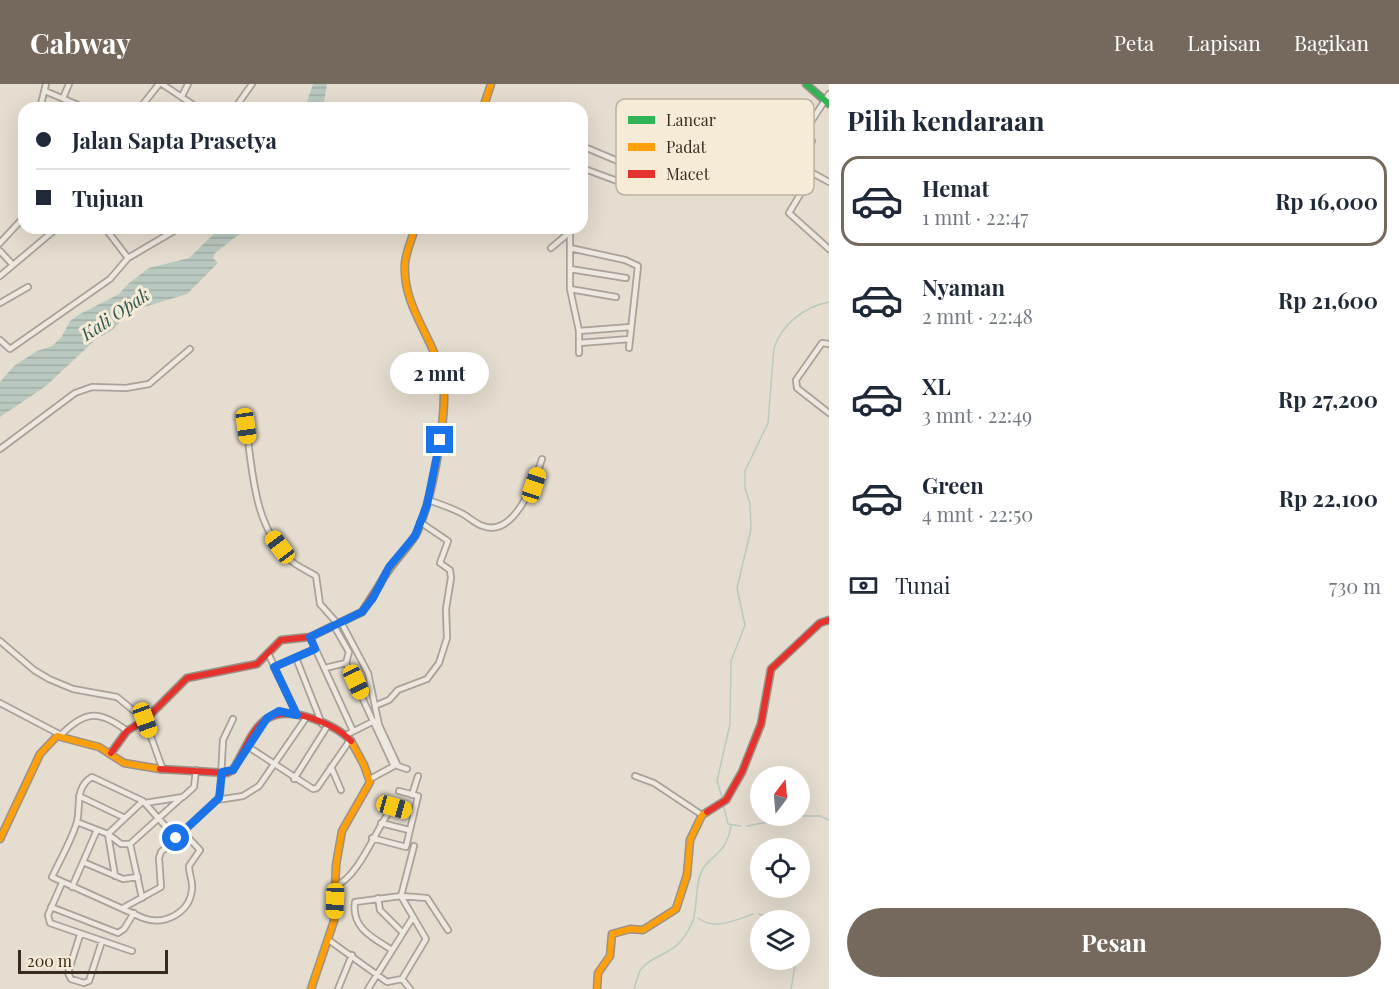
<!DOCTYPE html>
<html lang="id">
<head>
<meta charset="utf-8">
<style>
	:root { --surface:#fff; --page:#f6f6f7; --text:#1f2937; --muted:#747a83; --line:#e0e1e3; --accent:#75695d }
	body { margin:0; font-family:"Playfair Display",serif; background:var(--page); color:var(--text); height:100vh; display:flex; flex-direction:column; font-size:22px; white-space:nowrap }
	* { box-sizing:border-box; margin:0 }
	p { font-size:20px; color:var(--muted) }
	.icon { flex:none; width:33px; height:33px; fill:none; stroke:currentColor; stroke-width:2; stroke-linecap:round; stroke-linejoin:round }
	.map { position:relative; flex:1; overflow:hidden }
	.drawer { display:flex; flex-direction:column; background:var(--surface); width:570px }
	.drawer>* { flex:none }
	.hud { position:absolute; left:18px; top:18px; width:570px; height:132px; border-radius:18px; box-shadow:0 6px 24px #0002; display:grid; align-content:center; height:132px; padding:0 18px; background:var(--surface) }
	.needle { width:39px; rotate:16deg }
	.buttons { position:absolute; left:750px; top:682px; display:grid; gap:12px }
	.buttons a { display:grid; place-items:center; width:60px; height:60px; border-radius:50%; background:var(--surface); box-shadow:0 6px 24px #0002; font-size:30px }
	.scale { position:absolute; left:18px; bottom:15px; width:150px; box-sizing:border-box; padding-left:6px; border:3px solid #392b20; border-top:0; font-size:16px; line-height:21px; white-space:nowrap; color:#392b20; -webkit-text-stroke:4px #f5ebd7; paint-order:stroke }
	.end { position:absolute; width:27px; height:27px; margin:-14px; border:8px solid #1a73e8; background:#fff; box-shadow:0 0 0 3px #fff }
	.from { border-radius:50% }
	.bubble { position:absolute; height:42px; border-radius:21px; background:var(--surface); box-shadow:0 6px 24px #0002; font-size:20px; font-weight:700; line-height:42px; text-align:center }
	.car { position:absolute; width:18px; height:36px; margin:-18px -9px; border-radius:8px; box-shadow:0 0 4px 2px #0007; background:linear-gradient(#f5c518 24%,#345 0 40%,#f5c518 0 76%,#345 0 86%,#f5c518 0) }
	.hud b { display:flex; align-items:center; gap:21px; height:57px; font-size:22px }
	.hud b+b { border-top:2px solid var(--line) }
	.hud i { width:15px; height:15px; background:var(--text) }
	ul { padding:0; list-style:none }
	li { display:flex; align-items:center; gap:18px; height:90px; margin:0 12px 9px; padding:0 6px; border:3px solid transparent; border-radius:18px }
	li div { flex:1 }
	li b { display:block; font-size:22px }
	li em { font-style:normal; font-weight:700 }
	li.current { border-color:var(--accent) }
	li>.icon { width:54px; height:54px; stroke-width:1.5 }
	h2 { padding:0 18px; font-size:27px; line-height:72px }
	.pay { display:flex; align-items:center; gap:15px; height:66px; padding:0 18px; font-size:22px }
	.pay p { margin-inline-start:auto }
	.primary-button { display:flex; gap:12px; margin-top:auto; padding:12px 18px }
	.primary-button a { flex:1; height:69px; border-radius:36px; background:var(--accent); color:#fff; font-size:24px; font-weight:700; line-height:69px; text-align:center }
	header { display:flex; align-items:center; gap:36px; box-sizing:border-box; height:84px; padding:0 30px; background:var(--accent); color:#fff }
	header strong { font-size:28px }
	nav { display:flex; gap:33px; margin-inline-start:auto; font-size:21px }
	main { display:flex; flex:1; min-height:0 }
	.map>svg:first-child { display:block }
	.water { fill:url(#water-rules) }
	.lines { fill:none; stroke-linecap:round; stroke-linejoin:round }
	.stream { stroke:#bac9c0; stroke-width:1.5 }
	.street-casing { stroke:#aaa298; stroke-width:8 }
	.fast-casing { stroke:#9a9288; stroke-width:9 }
	.slow-casing { stroke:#9a9288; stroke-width:9 }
	.jam-casing { stroke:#9a9288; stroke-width:9 }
	.street { stroke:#ede9e1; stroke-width:4.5 }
	.fast { stroke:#30b455; stroke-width:6 }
	.slow { stroke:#ff9f0a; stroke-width:6 }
	.jam { stroke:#e5322d; stroke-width:6 }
	.route { stroke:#1a73e8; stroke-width:8 }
	.labels { text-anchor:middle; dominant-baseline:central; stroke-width:6; stroke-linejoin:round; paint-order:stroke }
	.water-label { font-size:18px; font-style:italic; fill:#305854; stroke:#f5ebd7 }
	.key { fill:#f5ebd7; stroke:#bdb1a0; stroke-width:1.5 }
	.key-label { font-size:16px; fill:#392b20 }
</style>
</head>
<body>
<header>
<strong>Cabway</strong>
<nav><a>Peta</a><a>Lapisan</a><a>Bagikan</a></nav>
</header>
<main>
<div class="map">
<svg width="829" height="905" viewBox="0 0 829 905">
	<defs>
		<pattern id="water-rules" width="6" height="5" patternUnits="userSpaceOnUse" patternTransform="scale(1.5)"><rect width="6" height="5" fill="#bac9c0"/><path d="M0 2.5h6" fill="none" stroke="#a1ada5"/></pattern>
	</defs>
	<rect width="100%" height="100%" fill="#e5ddcf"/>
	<!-- water -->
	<path class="water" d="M313 0H327L323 24H305Z
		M220 144H254L242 148 215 169 213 174 218 179 187 210 141 224 125 233 111 247 96 255 46 302 0 333V298L14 282 37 267 52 262 61 254 70 237 80 230 119 210 129 199 149 184 189 174Z"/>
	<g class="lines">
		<!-- stream -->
		<path class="stream" d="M722 713 717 697 730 640 731 577 745 541 737 504 751 445 750 420 745 404V387L768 339 774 264C782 240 804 223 829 218
			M724 723 728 740 741 742
			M801 732H820L829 736
			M747 742 799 732
			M759 830 781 837
			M698 834C715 847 735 836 753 830
			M634 905C636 899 638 888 642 884 652 872 670 870 680 858 702 832 692 821 700 791 706 772 726 773 731 742
			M791 905 796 876"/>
		<!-- street casing -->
		<g class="street-casing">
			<path id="street" d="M162 0 198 24
				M45 7 85 24
				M829 10 807 44 806 49 812 57 798 81 829 98
				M182 12 188 0
				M63 14 69 0
				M40 24 46 0
				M140 24 159 0
				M235 24 252 0
				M582 62 625 80 620 98 582 84
				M768 63 798 81
				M813 89 789 129 829 165
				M570 144V205L579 247V269
				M0 159 24 133
				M551 164 570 148
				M570 164 625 176 638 182 629 264
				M0 167 13 181
				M128 174 179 144
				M570 185 626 194
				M0 192 57 144
				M570 205 616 213
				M0 219 28 203
				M579 247 631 243
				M0 256 10 265 110 195 128 174 105 144
				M579 259 630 255
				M829 260 822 259 796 296 797 304 829 329
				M246 342C253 388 253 440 289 475 297 483 307 486 316 492L320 520 337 539
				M0 365 75 309 92 303 126 304 149 300 190 265
				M428 416C440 420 452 424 463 430 470 434 476 440 483 442 514 454 535 397 542 375
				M341 538 368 589 379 641 398 682 407 685
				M334 542 349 568 346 579 394 682 370 695
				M310 553 353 647
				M0 557 34 586 49 595 73 605 117 613 145 636 163 686
				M268 569 297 631
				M296 574 322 640
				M274 583 315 565
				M325 584 346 579
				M0 619 61 651C85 626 100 626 127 647
				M377 621 389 616 398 606 427 595 439 579 447 554 446 525 451 494 450 486 440 479 448 457 420 438
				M346 651 374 637
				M247 662 313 705 317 704 350 656
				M331 683 341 706
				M635 692 654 699 702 731
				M294 695 328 641
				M412 711 418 692
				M79 712 125 734
				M217 716 243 712 259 702 306 634
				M145 719 183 713 194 703 196 686
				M77 738 108 750 121 760H130L182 713
				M381 739 409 746
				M108 750 143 717
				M108 750 115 792
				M176 754 143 717 92 693C73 704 82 725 76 741 70 759 60 776 52 793L143 834C164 842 190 829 192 805 193 797 189 790 189 782L200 766 183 748
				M372 754 406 763 418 712 399 707
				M130 760 142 814
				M83 778 123 795 138 793
				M62 799 48 831 50 839 132 867
				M335 802C357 795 375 748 389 728L395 723 413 729
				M72 803 97 746
				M378 814 380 826 403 849
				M51 823 118 849 124 845 134 829
				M123 824 161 803 159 774 161 768 220 713 223 656 233 635
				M80 851 68 889 71 895 84 899 89 897 102 857
				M330 857 387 898 402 895 426 855 401 812 414 762
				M392 866C373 854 351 844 355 818L401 812 427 814 448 846
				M402 895 410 905
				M338 905 352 871
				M368 905 413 833"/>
		</g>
		<!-- fast casing -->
		<g class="fast-casing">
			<path id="fast" d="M806 0 829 20"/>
		</g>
		<!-- slow casing -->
		<g class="slow-casing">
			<path id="slow" d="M483 24 491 0
				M380 500C389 482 404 469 415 452 431 425 450 322 442 291 433 253 402 222 405 179 406 168 412 155 415 144
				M0 755 40 670 57 652 99 663 124 679 160 685
				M311 905 334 837 336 781 342 747 370 698 364 681 351 657
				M597 905 598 889 610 872 612 850 630 845 643 846 676 825 687 791 690 756 702 731 707 728"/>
		</g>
		<!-- jam casing -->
		<g class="jam-casing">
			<path id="jam" d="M111 669 127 647 145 636 187 594 257 580 281 556 310 553 362 528 380 500
				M160 685 227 689 233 686C255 648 259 618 311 634 326 639 340 645 351 657
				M707 728 726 716 742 688 761 640 771 585 820 539 829 536"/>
		</g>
		<!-- street -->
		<use href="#street" class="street"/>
		<!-- fast -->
		<use href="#fast" class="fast"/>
		<!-- slow -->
		<use href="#slow" class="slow"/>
		<!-- jam -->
		<use href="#jam" class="jam"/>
	</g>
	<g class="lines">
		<!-- route -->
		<path class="route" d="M176 754 219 714 222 688 233 686 267 634 279 627 297 631 274 583 315 565 310 553 362 528 373 514 389 483 415 452 427 421 440 356"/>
	</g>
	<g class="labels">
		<!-- water labels -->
		<g class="water-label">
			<text transform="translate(115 230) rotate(-34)">Kali Opak</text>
		</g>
	</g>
	<!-- legend -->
	<rect x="616" y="15" width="198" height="96" rx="9" class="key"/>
	<rect x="628" y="32" width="27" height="8" fill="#30b455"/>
	<rect x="628" y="59" width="27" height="8" fill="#ff9f0a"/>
	<rect x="628" y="86" width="27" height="8" fill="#e5322d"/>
	<g class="key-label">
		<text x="666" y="42">Lancar</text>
		<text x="666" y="69">Padat</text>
		<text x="666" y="96">Macet</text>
	</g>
</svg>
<div class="buttons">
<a><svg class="needle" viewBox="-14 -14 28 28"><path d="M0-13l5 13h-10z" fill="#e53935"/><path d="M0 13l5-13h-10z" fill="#747a83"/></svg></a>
<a><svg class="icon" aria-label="locate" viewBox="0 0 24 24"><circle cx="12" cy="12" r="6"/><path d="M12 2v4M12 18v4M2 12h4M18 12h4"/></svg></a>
<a><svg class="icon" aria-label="layers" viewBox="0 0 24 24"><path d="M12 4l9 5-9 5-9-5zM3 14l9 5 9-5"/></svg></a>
</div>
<div class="scale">200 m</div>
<i class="end from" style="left:176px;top:754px"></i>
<i class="end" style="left:440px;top:356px"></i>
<div class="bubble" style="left:390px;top:268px;width:99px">2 mnt</div>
<i class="car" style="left:246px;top:342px;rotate:172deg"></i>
<i class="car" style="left:534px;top:401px;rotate:18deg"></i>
<i class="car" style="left:280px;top:463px;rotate:323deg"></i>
<i class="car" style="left:356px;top:598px;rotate:155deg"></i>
<i class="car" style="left:145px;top:636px;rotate:160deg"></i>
<i class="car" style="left:394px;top:723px;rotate:106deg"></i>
<i class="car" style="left:335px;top:817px;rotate:182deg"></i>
<div class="hud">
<b><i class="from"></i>Jalan Sapta Prasetya</b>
<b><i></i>Tujuan</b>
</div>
</div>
<section class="drawer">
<h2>Pilih kendaraan</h2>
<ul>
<li class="current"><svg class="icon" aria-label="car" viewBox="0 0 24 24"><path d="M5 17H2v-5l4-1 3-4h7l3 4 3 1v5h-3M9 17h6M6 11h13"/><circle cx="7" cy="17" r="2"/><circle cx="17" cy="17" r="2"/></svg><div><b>Hemat</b><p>1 mnt · 22:47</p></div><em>Rp 16,000</em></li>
<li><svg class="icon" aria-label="car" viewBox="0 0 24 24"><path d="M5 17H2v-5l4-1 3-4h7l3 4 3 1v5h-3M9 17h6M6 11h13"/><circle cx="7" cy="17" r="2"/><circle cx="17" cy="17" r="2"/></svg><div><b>Nyaman</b><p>2 mnt · 22:48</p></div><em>Rp 21,600</em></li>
<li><svg class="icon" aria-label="car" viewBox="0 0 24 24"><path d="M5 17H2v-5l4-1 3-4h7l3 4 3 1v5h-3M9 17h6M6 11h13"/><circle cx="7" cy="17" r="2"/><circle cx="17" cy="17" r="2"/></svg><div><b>XL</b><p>3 mnt · 22:49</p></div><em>Rp 27,200</em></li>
<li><svg class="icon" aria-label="car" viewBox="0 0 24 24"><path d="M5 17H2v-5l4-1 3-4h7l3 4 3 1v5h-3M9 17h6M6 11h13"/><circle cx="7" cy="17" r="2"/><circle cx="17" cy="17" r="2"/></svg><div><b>Green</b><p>4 mnt · 22:50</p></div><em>Rp 22,100</em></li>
</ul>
<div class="pay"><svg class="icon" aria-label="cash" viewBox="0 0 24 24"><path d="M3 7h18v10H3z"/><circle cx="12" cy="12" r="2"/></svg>Tunai<p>730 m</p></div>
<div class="primary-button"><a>Pesan</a></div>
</section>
</main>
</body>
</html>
